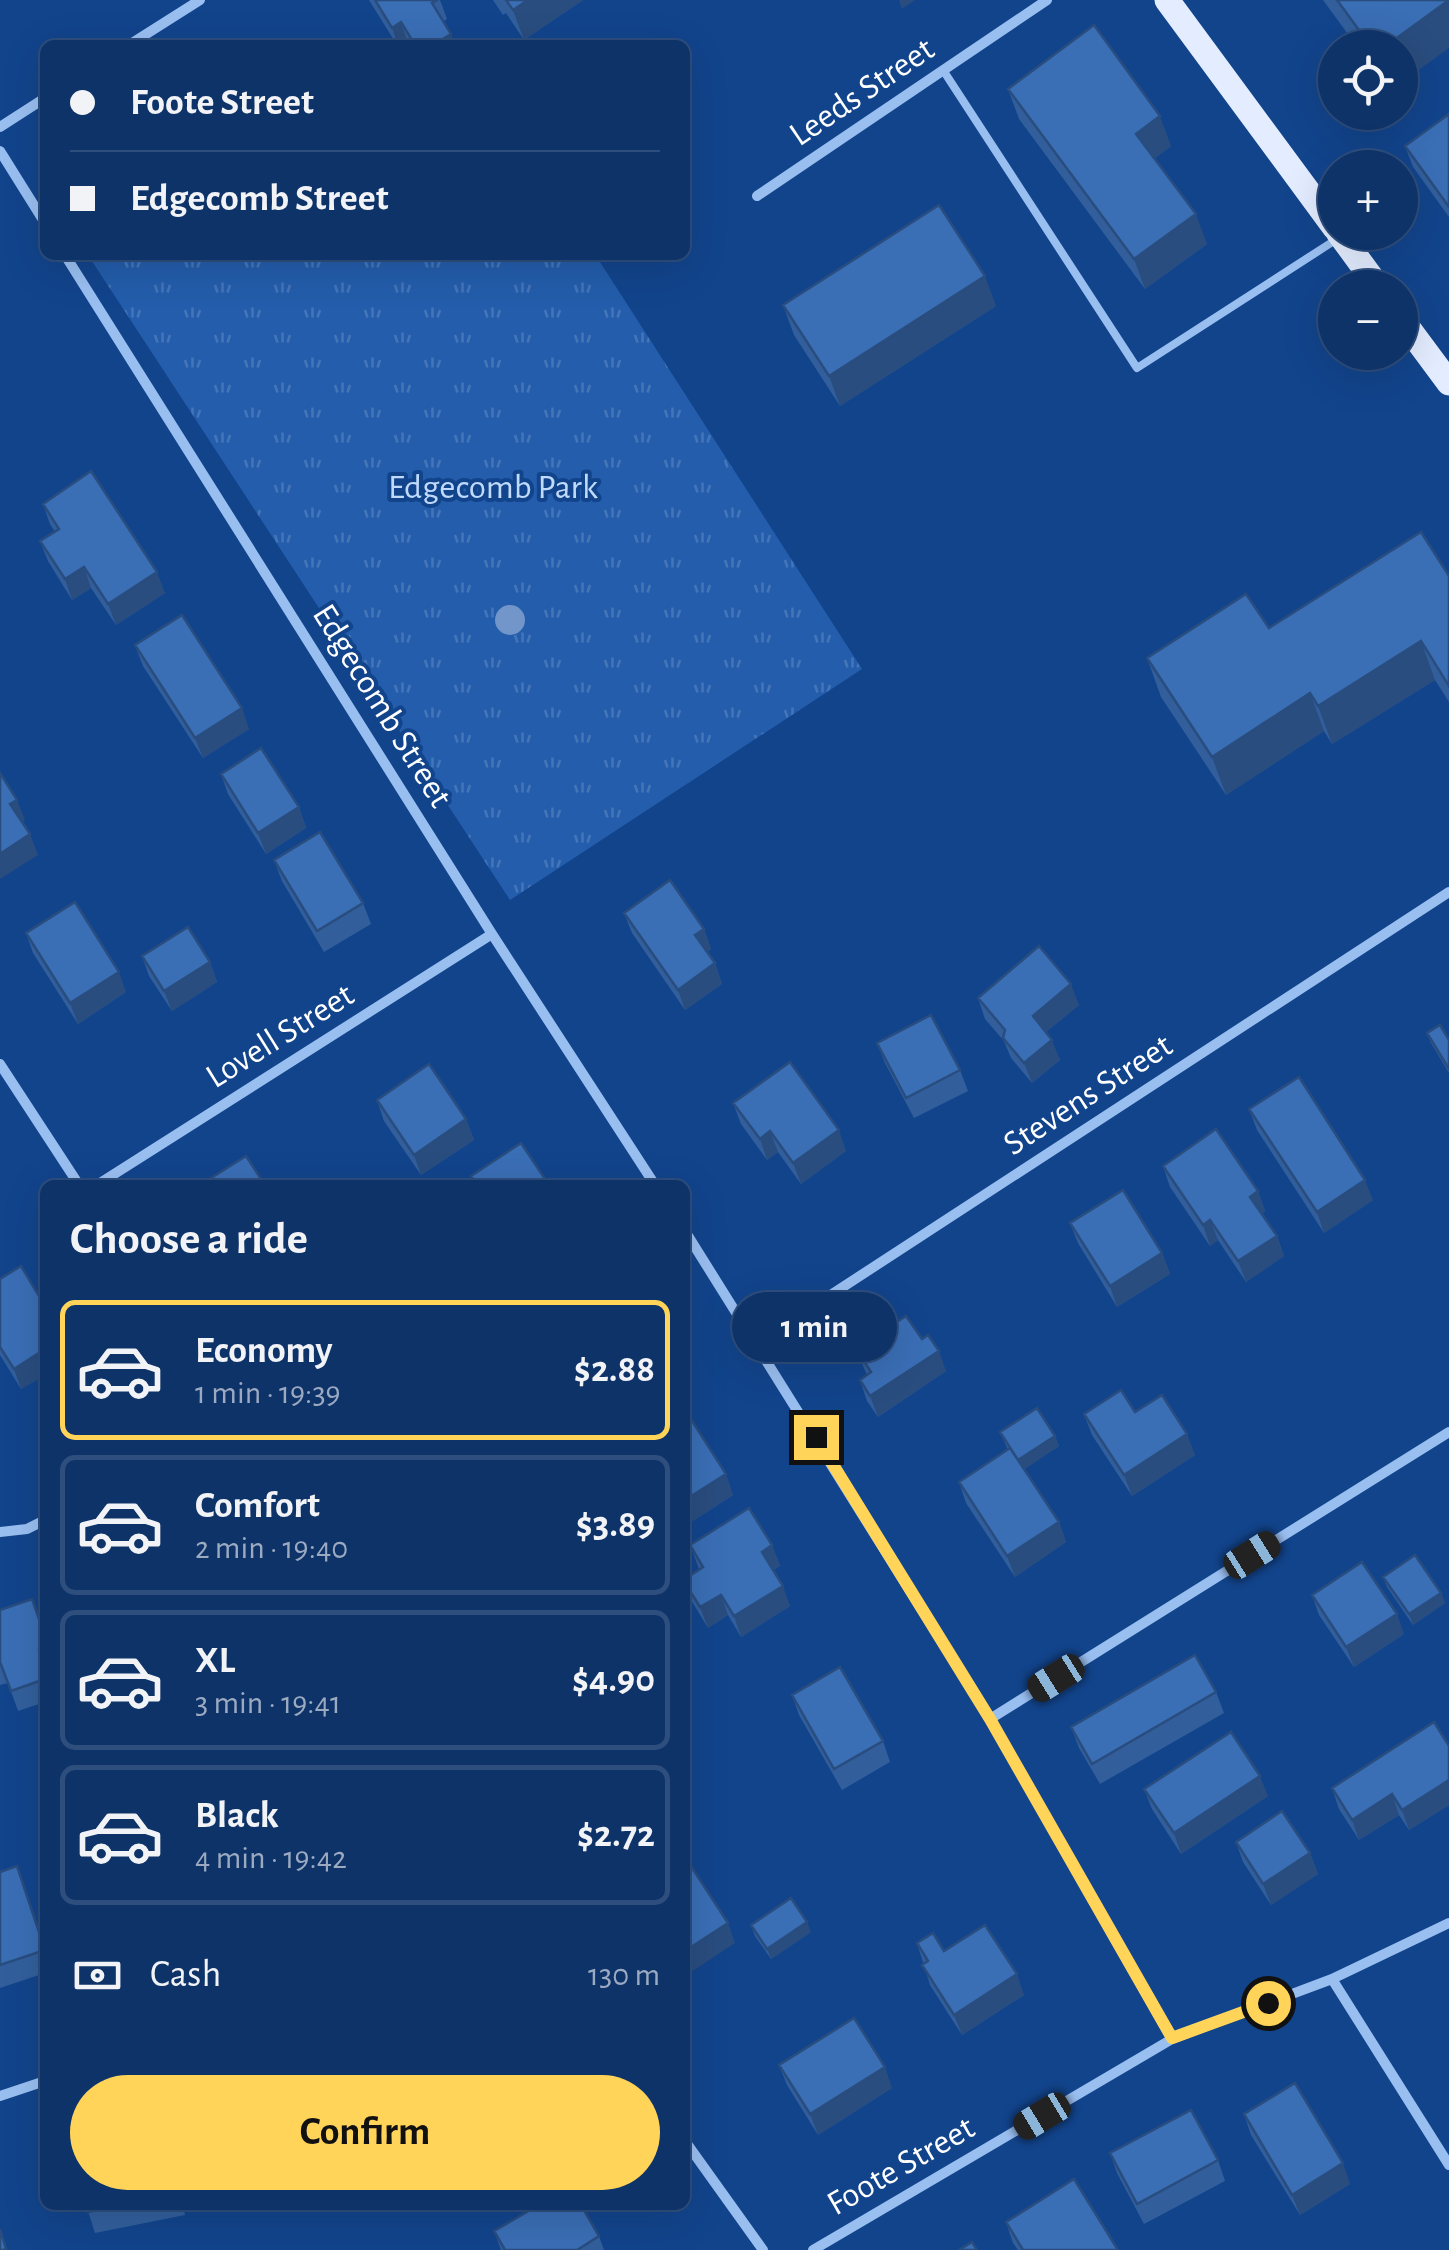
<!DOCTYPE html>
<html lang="en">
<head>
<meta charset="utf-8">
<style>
	:root { --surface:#0e3369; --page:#1c3f71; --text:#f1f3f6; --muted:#9baac0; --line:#2e4e7d; --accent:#ffd459 }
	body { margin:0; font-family:"Alegreya Sans",sans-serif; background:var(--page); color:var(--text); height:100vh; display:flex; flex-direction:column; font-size:38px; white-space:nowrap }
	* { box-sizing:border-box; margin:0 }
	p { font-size:32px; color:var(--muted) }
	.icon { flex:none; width:55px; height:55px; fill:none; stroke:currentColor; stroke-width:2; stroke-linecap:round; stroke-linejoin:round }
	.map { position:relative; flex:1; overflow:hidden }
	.panel { position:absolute; left:40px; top:1180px; width:650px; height:1030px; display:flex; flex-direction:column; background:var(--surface); border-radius:15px; box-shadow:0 10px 40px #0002,0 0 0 2px var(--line) }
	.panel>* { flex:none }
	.top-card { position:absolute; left:40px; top:40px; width:650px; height:220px; border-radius:15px; box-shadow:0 10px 40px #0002,0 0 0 2px var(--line); display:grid; align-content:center; height:220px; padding:0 30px; background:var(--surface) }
	.buttons { position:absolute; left:1318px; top:30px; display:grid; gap:20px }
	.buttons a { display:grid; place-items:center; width:100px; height:100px; border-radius:50%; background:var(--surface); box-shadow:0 10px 40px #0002,0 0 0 2px var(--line); font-size:50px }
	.end { position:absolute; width:45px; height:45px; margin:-22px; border:12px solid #ffd459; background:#111; box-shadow:0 0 0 5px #111 }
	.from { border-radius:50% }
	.bubble { position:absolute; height:70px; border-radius:35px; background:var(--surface); box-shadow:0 10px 40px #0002,0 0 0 2px var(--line); font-size:32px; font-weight:600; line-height:70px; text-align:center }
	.car { position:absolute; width:30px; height:60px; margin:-30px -15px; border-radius:12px; box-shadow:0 0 8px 2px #0007; background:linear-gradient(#222 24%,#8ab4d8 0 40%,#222 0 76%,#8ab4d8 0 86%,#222 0) }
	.top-card b { display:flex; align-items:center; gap:35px; height:95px; font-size:38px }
	.top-card b+b { border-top:2px solid var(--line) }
	.top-card i { width:25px; height:25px; background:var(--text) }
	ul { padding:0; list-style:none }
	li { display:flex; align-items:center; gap:30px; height:140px; margin:0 20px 15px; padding:0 10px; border:5px solid var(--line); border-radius:15px }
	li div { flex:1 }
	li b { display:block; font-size:38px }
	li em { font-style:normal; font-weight:600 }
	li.on { border-color:var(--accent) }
	li>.icon { width:90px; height:90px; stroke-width:1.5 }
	h2 { padding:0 30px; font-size:45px; line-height:120px }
	.pay { display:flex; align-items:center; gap:25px; height:110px; padding:0 30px; font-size:38px }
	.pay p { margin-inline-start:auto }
	.button { display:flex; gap:20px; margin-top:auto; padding:20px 30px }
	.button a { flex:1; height:115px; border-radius:60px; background:var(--accent); color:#111; font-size:40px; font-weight:600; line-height:115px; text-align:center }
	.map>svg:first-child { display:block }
	.park { fill:url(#park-tufts) }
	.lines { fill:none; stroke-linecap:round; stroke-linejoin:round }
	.service { stroke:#99bff1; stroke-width:8 }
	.minor { stroke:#99bff1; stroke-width:10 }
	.primary { stroke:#e3edff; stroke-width:25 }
	.tree { fill:#7296ca }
	.wall { fill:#325f9c }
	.shaded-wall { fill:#294d7f }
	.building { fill:#3a6eb5; stroke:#294d7f; stroke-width:2.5 }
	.route { stroke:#ffd459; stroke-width:12 }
	.labels { text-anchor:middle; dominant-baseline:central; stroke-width:8; stroke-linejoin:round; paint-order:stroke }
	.street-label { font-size:35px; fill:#fff; stroke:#12448c }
	.park-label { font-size:35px; fill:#c0dafc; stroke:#12448c }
</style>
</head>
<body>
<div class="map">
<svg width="1449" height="2250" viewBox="0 0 1449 2250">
	<defs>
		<pattern id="park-tufts" width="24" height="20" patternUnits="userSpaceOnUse" patternTransform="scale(2.5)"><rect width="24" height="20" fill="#235dab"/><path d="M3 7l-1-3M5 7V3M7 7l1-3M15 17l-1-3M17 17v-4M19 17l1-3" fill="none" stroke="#4475b8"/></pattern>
	</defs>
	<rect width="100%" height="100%" fill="#12448c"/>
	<!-- park -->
	<path class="park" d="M88 255H604L598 259 862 669 510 900Z"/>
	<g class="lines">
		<!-- service -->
		<path class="service" d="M943 70 1137 368 1337 239"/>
		<!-- minor -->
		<path class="minor" d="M129 45 200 0
			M0 127 45 98
			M0 151 45 223
			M757 196 1047 0
			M65 255 492 934 655 1185
			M0 1064 79 1185
			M97 1185 492 934
			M685 1231 990 1719 1172 2039
			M757 1343 1449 892
			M0 1532 27 1529 45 1520
			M990 1719 1449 1432
			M1332 1979 1449 2165
			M0 2096 45 2081
			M685 2141 763 2250
			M813 2250 1172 2039 1332 1979 1449 1923"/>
		<!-- primary -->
		<path class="primary" d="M1167 0 1335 228
			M1338 232 1379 288
			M1400 317 1449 383"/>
	</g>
	<!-- trees -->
	<circle class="tree" cx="510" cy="620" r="15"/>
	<!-- wall -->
	<path class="wall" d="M369 0H440L447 19 444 21 455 45H410L408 43 405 45H397Z
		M493 0H583L524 40 506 13 503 15Z
		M1323 0H1449L1400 48H1358Z
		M1008 89 1171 146 1155 158 1207 244 1145 289 1019 119Z
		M1449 114V217L1413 167 1405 146Z
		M783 305 996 306 840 406 794 335Z
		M43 504 165 593 116 625 91 588 72 600 48 561 40 541 55 532 50 524Z
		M1449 576V702L1435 680 1332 744 1324 731 1226 795 1161 697 1147 658 1269 628Z
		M135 645 249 729 203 758 143 666Z
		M221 774 299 807 306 828 266 854 228 794Z
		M274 860 363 903 371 924 324 952 282 881Z
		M624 913 704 929 711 949 707 952 715 963 722 984 685 1010 632 933Z
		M26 933 126 992 78 1024 33 953Z
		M142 956 210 962 217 982 172 1011 149 976Z
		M978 998 1079 1005 1046 1032 1060 1060 1032 1083 1011 1058 1004 1041 985 1019Z
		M1427 1033 1449 1040V1073L1431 1043Z
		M877 1043 960 1070 968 1091 914 1118 885 1063Z
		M377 1100 466 1119 474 1140 421 1175 384 1121Z
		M733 1103 846 1151 801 1184 778 1152 767 1160 741 1124Z
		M1249 1109 1373 1200 1324 1233 1257 1130Z
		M1163 1166 1258 1191 1265 1211 1262 1214 1277 1236 1284 1256 1246 1282 1218 1240 1210 1246 1170 1187Z
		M1070 1223 1162 1253 1170 1274 1117 1307 1078 1243Z
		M0 1279 45 1306V1375L21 1389 0 1355Z
		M922 1339 946 1371 878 1417 867 1401 860 1380 867 1375 856 1349Z
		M1135 1412 1195 1455 1132 1496 1092 1435 1084 1414Z
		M685 1419 733 1495 693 1521 685 1508Z
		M1000 1432 1055 1436 1059 1446 1024 1469 1059 1522 1066 1542 1015 1577 966 1503 959 1482 1008 1450Z
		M690 1545H772L780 1566 773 1570 790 1606 741 1637 728 1615 708 1628 691 1600 685 1585V1579L699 1569Z
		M1383 1577 1441 1593 1445 1603 1413 1625 1387 1587Z
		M1312 1595 1404 1634 1354 1667 1319 1615Z
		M0 1610 45 1635V1702L18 1711 8 1683 0 1685Z
		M1216 1692 1224 1713 1100 1784 1079 1748 1071 1727Z
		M792 1695 883 1741 890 1762 842 1790 799 1715Z
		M1449 1746V1805L1409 1830 1399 1815 1359 1840 1339 1809 1332 1788Z
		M1144 1789 1268 1796 1181 1854 1152 1809Z
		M1236 1842 1310 1853 1318 1874 1271 1905 1243 1862Z
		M0 1872 45 1948V1973L0 1988Z
		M751 1925 811 1932 771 1959 755 1936Z
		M917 1943 944 1951 1024 1995 962 2035 930 1985Z
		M779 2065 892 2088 818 2135 787 2085Z
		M1244 2114 1350 2184 1300 2215 1251 2135Z
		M1110 2153 1218 2160 1225 2181 1144 2224 1117 2173Z
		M86 2205H183L185 2215 95 2233Z
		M1006 2222 1118 2250H1018L1013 2243Z
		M494 2231 599 2236 604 2250H501Z"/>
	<!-- shaded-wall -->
	<path class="shaded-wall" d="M528 0H583L524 40 513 10Z
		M899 0H915L902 9Z
		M1449 0V48L1400 84V48H1383Z
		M401 22 408 43 405 45H398L392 28Z
		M451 34 455 45H433Z
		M1160 116 1171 146 1147 164 1136 134Z
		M1196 214 1207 244 1145 289 1134 259Z
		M985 276 996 306 840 406 829 376Z
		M84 567 91 588 72 600 65 579Z
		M157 572 165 593 116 625 108 604Z
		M1421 641 1435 680 1332 744 1318 706Z
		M1310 693 1324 731 1226 795 1212 757Z
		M242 708 249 729 203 758 195 738Z
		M17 800 25 820 18 825 10 804Z
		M299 807 306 828 266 854 258 833Z
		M30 834 38 855 0 879V854Z
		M704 929 711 949 702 955 695 935Z
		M210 962 217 982 172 1011 164 991Z
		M715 963 722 984 685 1010 678 990Z
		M119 972 126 992 78 1024 70 1003Z
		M1071 984 1079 1005 1040 1037 1033 1016Z
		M1052 1040 1060 1060 1032 1083 1024 1063Z
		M466 1119 474 1140 421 1175 414 1155Z
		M839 1130 846 1151 801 1184 793 1163Z
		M770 1131 778 1152 767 1160 760 1139Z
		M1365 1180 1373 1200 1324 1233 1317 1212Z
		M1258 1191 1265 1211 1257 1217 1250 1197Z
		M1210 1220 1218 1240 1210 1246 1203 1225Z
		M1277 1236 1284 1256 1246 1282 1238 1261Z
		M1162 1253 1170 1274 1117 1307 1110 1286Z
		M45 1349V1375L21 1389 14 1369Z
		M939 1351 946 1371 878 1417 870 1396Z
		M1187 1434 1195 1455 1132 1496 1124 1475Z
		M1055 1436 1059 1446 1022 1471 1018 1460Z
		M726 1474 733 1495 693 1521 685 1500Z
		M1059 1522 1066 1542 1015 1577 1007 1556Z
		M772 1545 780 1566 769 1572 762 1552Z
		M783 1586 790 1606 741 1637 734 1616Z
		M1441 1593 1445 1603 1413 1625 1409 1614Z
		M721 1595 728 1615 708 1628 700 1607Z
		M1397 1614 1404 1634 1354 1667 1346 1647Z
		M1260 1776 1268 1796 1181 1854 1174 1833Z
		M1449 1780V1805L1409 1830 1402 1810Z
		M1392 1794 1399 1815 1359 1840 1352 1820Z
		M1310 1853 1318 1874 1271 1905 1263 1884Z
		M807 1922 811 1932 771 1959 767 1949Z
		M728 1923 735 1943 685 1976V1951Z
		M1017 1974 1024 1995 962 2035 954 2015Z
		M885 2067 892 2088 818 2135 810 2114Z
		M1343 2163 1350 2184 1300 2215 1292 2195Z"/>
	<!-- building -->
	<path class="building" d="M375 0H437L432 3 451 34 433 45H415L401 22 392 28Z
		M506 0H528L513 10Z
		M1337 0H1449L1383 48H1372Z
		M1094 25 1160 116 1136 134 1196 214 1134 259 1008 89Z
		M1449 114V207L1405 146Z
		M939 205 985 276 829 376 783 305Z
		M91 471 157 572 108 604 84 567 65 579 40 541 59 529 43 504Z
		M1421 532 1449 576V686L1421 641 1318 706 1310 693 1212 757 1147 658 1246 594 1269 628Z
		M182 615 242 708 195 738 135 645Z
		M261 748 299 807 258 833 221 774Z
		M0 773 17 800 10 804 30 834 0 854Z
		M320 832 363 903 317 931 274 860Z
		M670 880 704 929 695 935 715 963 678 990 624 913Z
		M75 902 119 972 70 1003 26 933Z
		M188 927 210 962 164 991 142 956Z
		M1039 946 1071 984 1033 1016 1052 1040 1024 1063 1003 1038 1005 1030 978 998Z
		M931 1015 960 1070 906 1098 877 1043Z
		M1440 1025 1449 1040V1069L1427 1033Z
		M790 1062 839 1130 793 1163 770 1131 760 1139 733 1103Z
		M429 1064 466 1119 414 1155 377 1100Z
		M1299 1077 1365 1180 1317 1212 1249 1109Z
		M1216 1129 1258 1191 1250 1197 1277 1236 1238 1261 1210 1220 1203 1225 1163 1166Z
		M521 1143 549 1185H477L471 1176Z
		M246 1156 265 1185H200Z
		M1123 1190 1162 1253 1110 1286 1070 1223Z
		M21 1266 45 1306V1349L14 1369 0 1347V1279Z
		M906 1316 922 1339 928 1335 939 1351 870 1396 860 1380 871 1372 856 1349Z
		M1121 1390 1135 1412 1162 1395 1187 1434 1124 1475 1084 1414Z
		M1037 1408 1055 1436 1018 1460 1000 1432Z
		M689 1416 726 1474 685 1500V1419Z
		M1010 1448 1059 1522 1007 1556 959 1482Z
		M749 1508 772 1545 762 1552 783 1586 734 1616 721 1595 700 1607 685 1583V1579L703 1567 690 1545Z
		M1415 1555 1441 1593 1409 1614 1383 1577Z
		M1362 1562 1397 1614 1346 1647 1312 1595Z
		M32 1599 45 1636V1648L39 1650 45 1668V1679L11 1691 0 1662V1610Z
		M1195 1655 1216 1692 1092 1764 1071 1727Z
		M840 1667 883 1741 834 1769 792 1695Z
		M1434 1722 1449 1746V1780L1402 1810 1392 1794 1352 1820 1332 1788Z
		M1231 1732 1260 1776 1174 1833 1144 1789Z
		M1282 1811 1310 1853 1263 1884 1236 1842Z
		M685 1857 728 1923 685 1951Z
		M17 1866 45 1950 0 1965V1872Z
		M791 1898 807 1922 767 1949 751 1925Z
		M985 1925 1017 1974 954 2015 922 1965 928 1961 917 1943 933 1933 944 1951Z
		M854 2018 885 2067 810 2114 779 2065Z
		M1295 2083 1343 2163 1292 2195 1244 2114Z
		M1191 2110 1218 2160 1137 2204 1110 2153Z
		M1074 2179 1118 2250H1023L1006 2222Z
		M86 2205H123L88 2212Z
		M539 2205H581L599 2236 577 2250H505L494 2231Z
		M0 2229 6 2249 3 2250H0Z
		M972 2242 977 2250H959Z"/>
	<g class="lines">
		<!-- route -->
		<path class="route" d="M816 1437 990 1719 1172 2038 1268 2003"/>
	</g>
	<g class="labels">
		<!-- street labels -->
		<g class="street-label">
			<text transform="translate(862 92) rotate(-34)">Leeds Street</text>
			<text transform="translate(382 706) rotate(58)">Edgecomb Street</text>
			<text transform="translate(280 1036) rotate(-32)">Lovell Street</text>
			<text transform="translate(1088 1095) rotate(-33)">Stevens Street</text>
			<text transform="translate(901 2166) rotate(-30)">Foote Street</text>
		</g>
		<!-- park labels -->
		<g class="park-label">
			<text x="493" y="487">Edgecomb Park</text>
		</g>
	</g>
</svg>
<div class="buttons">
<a><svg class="icon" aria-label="locate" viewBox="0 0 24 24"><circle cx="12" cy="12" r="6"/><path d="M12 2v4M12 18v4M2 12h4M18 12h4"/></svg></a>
<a>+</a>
<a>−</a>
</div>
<i class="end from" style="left:1268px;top:2003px"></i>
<i class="end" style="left:816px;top:1437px"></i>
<div class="bubble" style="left:732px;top:1292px;width:165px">1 min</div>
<i class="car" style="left:1252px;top:1555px;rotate:58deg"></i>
<i class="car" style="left:1056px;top:1678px;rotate:238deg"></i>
<i class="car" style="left:1042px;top:2116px;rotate:239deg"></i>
<div class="top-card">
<b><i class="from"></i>Foote Street</b>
<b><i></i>Edgecomb Street</b>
</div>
<section class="panel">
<h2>Choose a ride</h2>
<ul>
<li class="on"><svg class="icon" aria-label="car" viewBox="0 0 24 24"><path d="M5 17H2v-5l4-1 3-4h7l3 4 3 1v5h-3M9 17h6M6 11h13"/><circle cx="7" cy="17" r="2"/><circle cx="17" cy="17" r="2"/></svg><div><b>Economy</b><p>1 min · 19:39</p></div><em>$2.88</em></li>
<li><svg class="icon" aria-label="car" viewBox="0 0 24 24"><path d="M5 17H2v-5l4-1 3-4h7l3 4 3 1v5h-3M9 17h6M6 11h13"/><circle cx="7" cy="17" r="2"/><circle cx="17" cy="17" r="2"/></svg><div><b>Comfort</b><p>2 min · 19:40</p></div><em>$3.89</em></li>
<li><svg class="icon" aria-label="car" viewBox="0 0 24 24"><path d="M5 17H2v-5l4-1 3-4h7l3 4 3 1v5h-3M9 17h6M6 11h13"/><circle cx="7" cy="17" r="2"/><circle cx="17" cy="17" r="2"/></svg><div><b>XL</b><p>3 min · 19:41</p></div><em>$4.90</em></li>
<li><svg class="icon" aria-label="car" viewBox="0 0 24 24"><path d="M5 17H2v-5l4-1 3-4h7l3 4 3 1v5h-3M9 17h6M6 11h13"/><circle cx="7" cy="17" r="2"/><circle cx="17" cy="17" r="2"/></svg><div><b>Black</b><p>4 min · 19:42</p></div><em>$2.72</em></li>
</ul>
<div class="pay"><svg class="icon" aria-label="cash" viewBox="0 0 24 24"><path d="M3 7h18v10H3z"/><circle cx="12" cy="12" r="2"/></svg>Cash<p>130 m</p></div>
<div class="button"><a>Confirm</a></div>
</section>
</div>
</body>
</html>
